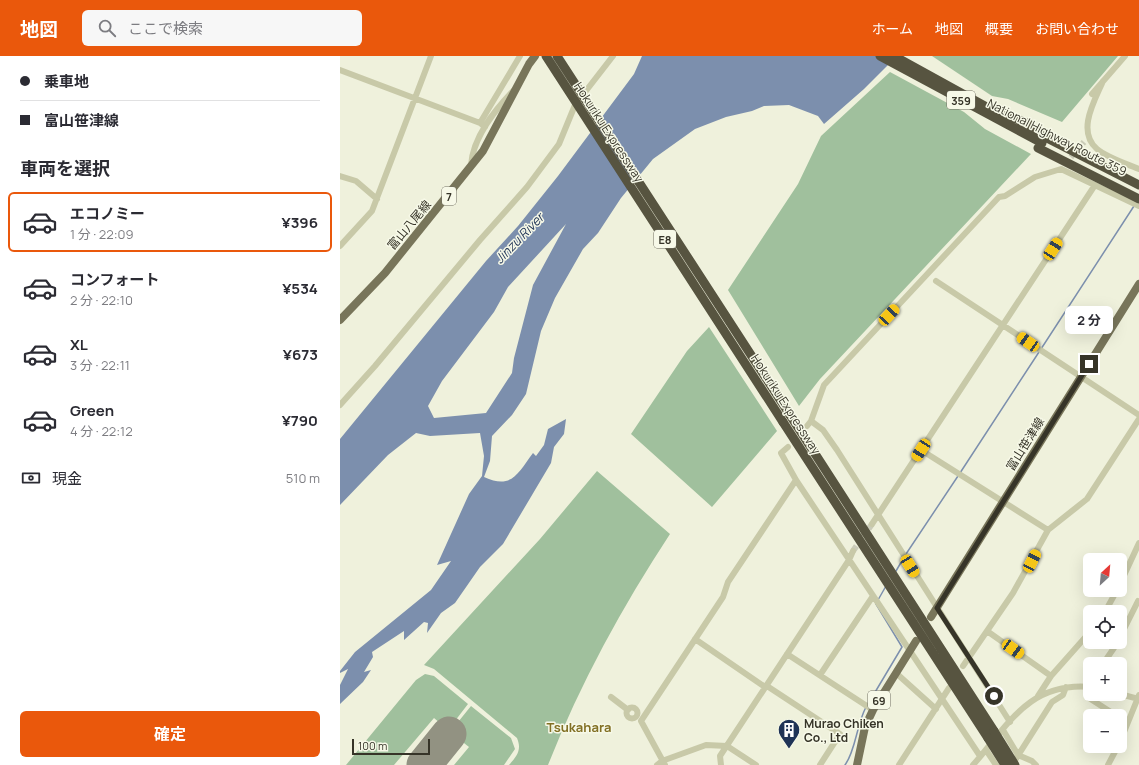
<!DOCTYPE html>
<html lang="ja">
<head>
<meta charset="utf-8">
<style>
	:root { --surface:#fff; --page:#f7f7f7; --text:#2b2b33; --muted:#7c7c81; --line:#e1e1e2; --accent:#ea580c }
	body { margin:0; font-family:Manrope,"Noto Sans JP",sans-serif; background:var(--page); color:var(--text); height:100vh; display:flex; flex-direction:column; font-size:15px; white-space:nowrap }
	* { box-sizing:border-box; margin:0 }
	p { font-size:13px; color:var(--muted) }
	.icon { flex:none; width:22px; height:22px; fill:none; stroke:currentColor; stroke-width:2; stroke-linecap:round; stroke-linejoin:round }
	.map { position:relative; flex:1; overflow:hidden }
	.sheet { display:flex; flex-direction:column; background:var(--surface); width:340px }
	.sheet>* { flex:none }
	.hud { display:grid; align-content:center; height:88px; padding:0 20px; background:var(--surface) }
	.needle { width:26px; rotate:26deg }
	.buttons { position:absolute; left:743px; top:497px; display:grid; gap:8px }
	.buttons a { display:grid; place-items:center; width:44px; height:44px; border-radius:6px; background:var(--surface); box-shadow:0 4px 16px #0002; font-size:20px }
	.scale { position:absolute; left:12px; bottom:10px; width:78px; box-sizing:border-box; padding-left:4px; border:2px solid #363428; border-top:0; font-size:11px; line-height:14px; white-space:nowrap; color:#363428; -webkit-text-stroke:3px #f7f9e8; paint-order:stroke }
	.end { position:absolute; width:18px; height:18px; margin:-9px; border:5px solid #363428; background:#fff; box-shadow:0 0 0 2px #fff }
	.from { border-radius:50% }
	.bubble { position:absolute; height:28px; border-radius:6px; background:var(--surface); box-shadow:0 4px 16px #0002; font-size:13px; font-weight:700; line-height:28px; text-align:center }
	.car { position:absolute; width:12px; height:24px; margin:-12px -6px; border-radius:5px; box-shadow:0 0 3px 1px #0007; background:linear-gradient(#f5c518 24%,#345 0 40%,#f5c518 0 76%,#345 0 86%,#f5c518 0) }
	.hud b { display:flex; align-items:center; gap:14px; height:38px; font-size:15px }
	.hud b+b { border-top:1px solid var(--line) }
	.hud i { width:10px; height:10px; background:var(--text) }
	ul { padding:0; list-style:none }
	li { display:flex; align-items:center; gap:12px; height:60px; margin:0 8px 6px; padding:0 12px; border:2px solid transparent; border-radius:6px }
	li div { flex:1 }
	li b { display:block; font-size:15px }
	li em { font-style:normal; font-weight:700 }
	li.selected { border-color:var(--accent) }
	li>.icon { width:36px; height:36px; stroke-width:1.5 }
	h2 { padding:0 20px; font-size:18px; line-height:48px }
	.pay { display:flex; align-items:center; gap:10px; height:44px; padding:0 20px; font-size:15px }
	.pay p { margin-inline-start:auto }
	.cta { display:flex; gap:8px; margin-top:auto; padding:8px 20px }
	.cta a { flex:1; height:46px; border-radius:6px; background:var(--accent); color:#fff; font-size:16px; font-weight:700; line-height:46px; text-align:center }
	header { display:flex; align-items:center; gap:24px; box-sizing:border-box; height:56px; padding:0 20px; background:var(--accent); color:#fff }
	header strong { font-size:19px }
	nav { display:flex; gap:22px; margin-inline-start:auto; font-size:14px }
	.search { width:280px; height:36px; background:var(--page); display:flex; align-items:center; gap:10px; box-sizing:border-box; padding:0 14px; border-radius:6px; color:var(--muted); font-size:15px }
	main { display:flex; flex:1; min-height:0 }
	.map>svg:first-child { display:block }
	.green { fill:#a0c09d }
	.water { fill:#7c8fad; fill-rule:evenodd }
	.lines { fill:none; stroke-linecap:round; stroke-linejoin:round }
	.stream { stroke:#7c8fad; stroke-width:1.5 }
	.runway { stroke:#929282; stroke-width:35 }
	.minor-tunnel { stroke:#cacbb8; stroke-width:6; stroke-dasharray:6 3; stroke-linecap:butt }
	.minor { stroke:#c8c9a8; stroke-width:6 }
	.major { stroke:#78755a; stroke-width:8 }
	.highway { stroke:#575440; stroke-width:9 }
	.highway-bridge { stroke:#575440; stroke-width:9 }
	.route { stroke:#363428; stroke-width:5 }
	.labels { text-anchor:middle; dominant-baseline:central; stroke-width:3; stroke-linejoin:round; paint-order:stroke }
	.shield { fill:#f7f9e8; stroke:#706f62; stroke-width:1 }
	.shield-label { font-size:11px; font-weight:bold; fill:#363428 }
	.street-label { font-size:12px; fill:#363428; stroke:#f7f9e8 }
	.poi-label { font-size:12px; font-weight:bold; fill:#363428; stroke:#f7f9e8; text-anchor:start }
	.water-label { font-size:13px; font-style:italic; fill:#1f3356; stroke:#f7f9e8 }
	.neighbourhood-label { font-size:13px; font-weight:bold; fill:#827024; stroke:#f7f9e8 }
</style>
</head>
<body>
<header>
<strong>地図</strong>
<div class="search"><svg class="icon" aria-label="search" viewBox="0 0 24 24"><circle cx="10" cy="10" r="6"/><path d="M15 15l6 6"/></svg>ここで検索</div>
<nav><a>ホーム</a><a>地図</a><a>概要</a><a>お問い合わせ</a></nav>
</header>
<main>
<section class="sheet">
<div class="hud">
<b><i class="from"></i>乗車地</b>
<b><i></i>富山笹津線</b>
</div>
<h2>車両を選択</h2>
<ul>
<li class="selected"><svg class="icon" aria-label="car" viewBox="0 0 24 24"><path d="M5 17H2v-5l4-1 3-4h7l3 4 3 1v5h-3M9 17h6M6 11h13"/><circle cx="7" cy="17" r="2"/><circle cx="17" cy="17" r="2"/></svg><div><b>エコノミー</b><p>1 分 · 22:09</p></div><em>¥396</em></li>
<li><svg class="icon" aria-label="car" viewBox="0 0 24 24"><path d="M5 17H2v-5l4-1 3-4h7l3 4 3 1v5h-3M9 17h6M6 11h13"/><circle cx="7" cy="17" r="2"/><circle cx="17" cy="17" r="2"/></svg><div><b>コンフォート</b><p>2 分 · 22:10</p></div><em>¥534</em></li>
<li><svg class="icon" aria-label="car" viewBox="0 0 24 24"><path d="M5 17H2v-5l4-1 3-4h7l3 4 3 1v5h-3M9 17h6M6 11h13"/><circle cx="7" cy="17" r="2"/><circle cx="17" cy="17" r="2"/></svg><div><b>XL</b><p>3 分 · 22:11</p></div><em>¥673</em></li>
<li><svg class="icon" aria-label="car" viewBox="0 0 24 24"><path d="M5 17H2v-5l4-1 3-4h7l3 4 3 1v5h-3M9 17h6M6 11h13"/><circle cx="7" cy="17" r="2"/><circle cx="17" cy="17" r="2"/></svg><div><b>Green</b><p>4 分 · 22:12</p></div><em>¥790</em></li>
</ul>
<div class="pay"><svg class="icon" aria-label="cash" viewBox="0 0 24 24"><path d="M3 7h18v10H3z"/><circle cx="12" cy="12" r="2"/></svg>現金<p>510 m</p></div>
<div class="cta"><a>確定</a></div>
</section>
<div class="map">
<svg width="799" height="709" viewBox="0 0 799 709">
	<rect width="100%" height="100%" fill="#eff1dc"/>
	<!-- green -->
	<path class="green" d="M592 0H778L722 66 668 43 652 40Z
		M550 16 624 56 645 73 691 98 480 323 459 350 388 234 458 128 481 80Z
		M369 271 437 375 372 451 291 378 347 295Z
		M257 415 330 478C282 551 240 628 208 709H169C177 700 182 694 177 682L94 613 84 609 200 483Z
		M85 618 94 620 128 648 108 674 94 662 54 709H6L76 624Z
		M131 650 171 682 175 693 164 709H114L129 691 110 676Z"/>
	<!-- water -->
	<path class="water" d="M302 0H557L524 33 484 68 478 60 449 49 424 50 412 55 386 61 355 73 313 103 281 142 258 177 243 193 215 242 201 275 186 338 172 359 152 380 150 405 144 421C172 434 178 417 193 397L196 400 204 389 208 373 226 363 224 378 214 391 211 407 163 488 140 511 115 547 101 557 87 577 88 567 84 566 64 584V575L32 596 33 601 24 616 31 614 23 626 0 648V629L8 613 0 617V615L15 596 91 534 111 505 97 509 129 438 142 420 144 400 140 377 90 380 76 377 48 399 0 449V383L146 205 178 170 218 120 294 18ZM226 168 193 229 174 302 172 317 146 357 94 362 88 350 102 325 154 256 168 231Z"/>
	<g class="lines">
		<!-- stream -->
		<path class="stream" d="M701 293 794 150
			M620 417 699 296
			M566 498 618 420
			M556 515 563 503
			M538 544 546 530
			M528 648 562 591 536 548
			M505 709C516 694 516 670 526 651"/>
		<!-- runway -->
		<path class="runway" d="M84 709 109 678"/>
		<!-- minor-tunnel -->
		<path class="minor-tunnel" d="M725 108 744 86
			M513 495 532 468"/>
		<!-- minor -->
		<path class="minor" d="M0 14 140 67 145 71
			M763 25C755 44 736 75 757 93 766 101 787 108 799 113
			M752 38 785 0
			M140 67 180 0
			M131 109C133 81 154 55 173 35
			M0 120 16 125 37 143
			M0 190 32 155 91 0
			M596 225 799 359
			M0 349 35 310 140 184 187 131 219 88 235 49 273 0
			M471 365 483 374 497 394 670 666
			M467 370 471 365 484 329 659 141 665 140 695 121 721 113 799 150
			M448 391 441 397 456 424 640 700
			M581 394 708 474
			M532 468 755 129
			M780 528 799 487
			M765 556 777 534
			M647 575 711 620
			M780 581 798 545
			M355 583 425 631
			M447 598 533 654
			M763 608 778 586
			M623 610 673 537 708 474 747 443 799 363
			M556 617 596 653
			M480 619 533 540
			M427 630 500 678 480 709
			M750 637 749 642 777 660
			M780 638 799 643
			M698 640 711 620 750 576
			M271 641 288 654
			M286.5 657a5.5 5.5 0 1 1 11 0a5.5 5.5 0 1 1-11 0Z
			M663 674 678 699 692 705 696 709
			M780 686 799 639
			M646 694 656 709
			M317 709 322 705 366 689 387 690 416 709
			M325 709 301 665 383 541 388 526 456 424
			M381 709 380 700 509 504 513 495
			M559 709 609 632
			M633 709C668 669 689 626 750 631
			M672 709 712 646 723 639 726 631
			M768 709 778 690"/>
		<!-- major -->
		<path class="major" d="M0 264 45 217 143 95 189 8 195 0
			M591 561 799 228
			M517 709 525 671 533 654 576 585"/>
		<!-- highway -->
		<path class="highway" d="M540 0 702 87
			M554 0 661 59
			M657 55 689 68
			M681 69 707 82
			M450 359 654 675
			M443 366 648 682"/>
		<!-- highway-bridge -->
		<path class="highway-bridge" d="M206 0 443 366
			M217 0 450 359
			M707 82 799 129
			M698 92 799 143
			M654 675 675 709
			M648 682 665 709"/>
	</g>
	<g class="lines">
		<!-- route -->
		<path class="route" d="M654 640 597 552 749 308"/>
	</g>
	<!-- icons -->
	<defs>
		<g id="building-pin" transform="scale(1.15)"><path d="M0 17L-7.5 6A9.5 9.5 0 1 1 7.5 6Z" fill="#1f3356" stroke="#f7f9e8"/><path d="M-4-6H4V6H1V3H-1V6H-4ZM-2.5-4.3h1.7v1.8h-1.7ZM.8-4.3h1.7v1.8H.8ZM-2.5-1h1.7V.8h-1.7ZM.8-1h1.7V.8H.8Z" fill="#fff"/></g>
	</defs>
	<g fill-rule="evenodd">
		<use href="#building-pin" x="449" y="674"/>
	</g>
	<g class="labels">
		<!-- shield labels -->
		<g class="shield">
			<rect x="607" y="35" width="28" height="18" rx="3"/>
			<rect x="102" y="131" width="14" height="18" rx="3"/>
			<rect x="314" y="174" width="22" height="18" rx="3"/>
			<rect x="528" y="635" width="22" height="18" rx="3"/>
		</g>
		<g class="shield-label">
			<text x="621" y="44">359</text>
			<text x="109" y="140">7</text>
			<text x="325" y="183">E8</text>
			<text x="539" y="644">69</text>
		</g>
		<!-- street labels -->
		<g class="street-label">
			<text transform="translate(269 76) rotate(57)">Hokuriku Expressway</text>
			<text transform="translate(717 81) rotate(27)">National Highway Route 359</text>
			<text transform="translate(69 169) rotate(-50)">富山八尾線</text>
			<text transform="translate(446 348) rotate(57)">Hokuriku Expressway</text>
			<text transform="translate(685 388) rotate(-58)">富山笹津線</text>
		</g>
		<!-- poi labels -->
		<g class="poi-label">
			<text x="464" y="667">Murao Chiken<tspan x="464" dy="14">Co., Ltd</tspan></text>
		</g>
		<!-- water labels -->
		<g class="water-label">
			<text transform="translate(179 182) rotate(-46)">Jinzu River</text>
		</g>
		<!-- neighbourhood labels -->
		<g class="neighbourhood-label">
			<text x="239" y="671">Tsukahara</text>
		</g>
	</g>
</svg>
<div class="buttons">
<a><svg class="needle" viewBox="-14 -14 28 28"><path d="M0-13l5 13h-10z" fill="#e53935"/><path d="M0 13l5-13h-10z" fill="#7c7c81"/></svg></a>
<a><svg class="icon" aria-label="locate" viewBox="0 0 24 24"><circle cx="12" cy="12" r="6"/><path d="M12 2v4M12 18v4M2 12h4M18 12h4"/></svg></a>
<a>+</a>
<a>−</a>
</div>
<div class="scale">100 m</div>
<i class="end from" style="left:654px;top:640px"></i>
<i class="end" style="left:749px;top:308px"></i>
<div class="bubble" style="left:725px;top:250px;width:48px">2 分</div>
<i class="car" style="left:713px;top:193px;rotate:33deg"></i>
<i class="car" style="left:549px;top:259px;rotate:43deg"></i>
<i class="car" style="left:688px;top:286px;rotate:304deg"></i>
<i class="car" style="left:581px;top:394px;rotate:213deg"></i>
<i class="car" style="left:692px;top:505px;rotate:27deg"></i>
<i class="car" style="left:570px;top:510px;rotate:148deg"></i>
<i class="car" style="left:673px;top:593px;rotate:125deg"></i>
</div>
</main>
</body>
</html>
